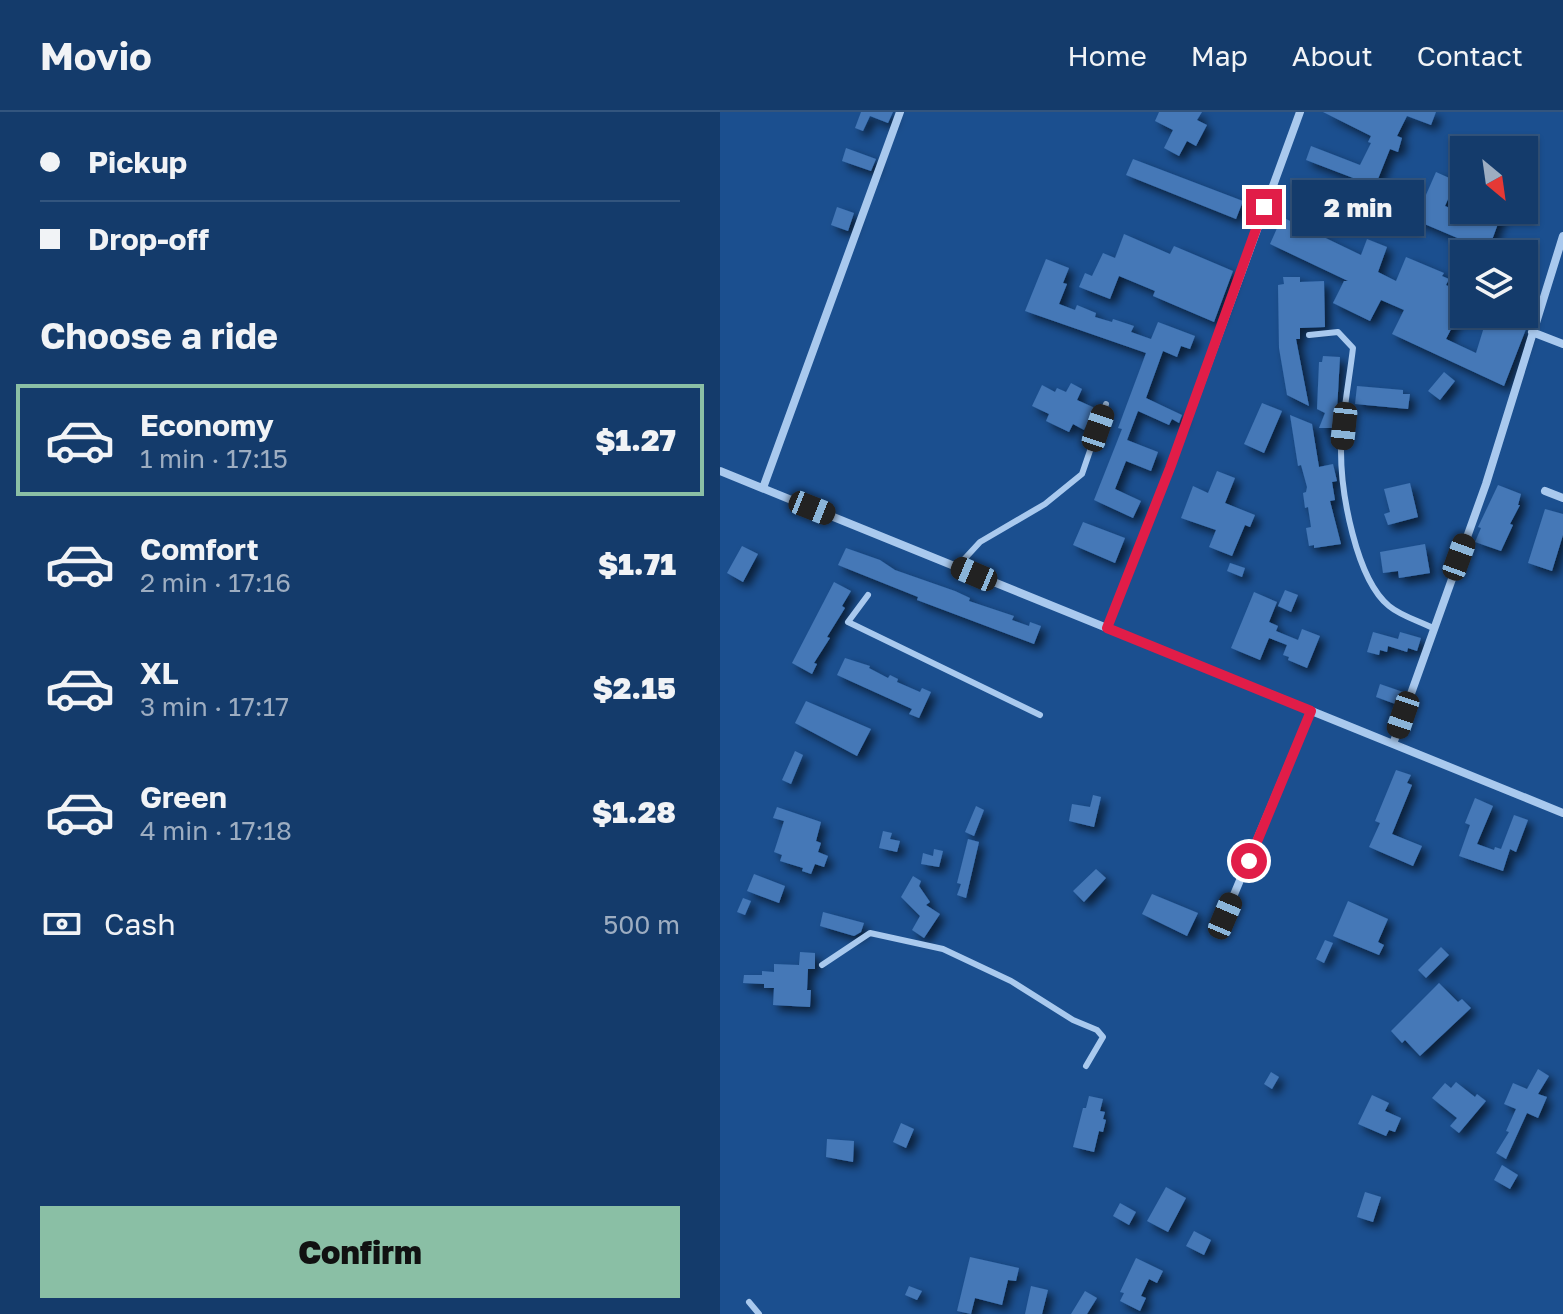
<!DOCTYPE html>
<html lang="en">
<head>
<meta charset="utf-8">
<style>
	:root { --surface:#143b6b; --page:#1d4271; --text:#f1f3f6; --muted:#9dadc1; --line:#33557e; --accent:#8abfa5 }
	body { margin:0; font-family:"Golos Text",sans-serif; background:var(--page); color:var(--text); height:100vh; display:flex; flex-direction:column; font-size:30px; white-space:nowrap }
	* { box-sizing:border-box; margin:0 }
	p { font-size:26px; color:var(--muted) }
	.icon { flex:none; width:44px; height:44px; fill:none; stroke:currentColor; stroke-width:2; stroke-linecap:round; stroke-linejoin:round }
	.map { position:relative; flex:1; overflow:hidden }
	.panel { display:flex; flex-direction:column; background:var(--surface); width:720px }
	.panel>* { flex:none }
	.banner { display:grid; align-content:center; height:176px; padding:0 40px; background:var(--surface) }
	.needle { width:52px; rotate:151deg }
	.tools { position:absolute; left:730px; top:24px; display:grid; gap:16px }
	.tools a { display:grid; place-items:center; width:88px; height:88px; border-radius:0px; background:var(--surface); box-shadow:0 2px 6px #0004,0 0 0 2px var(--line); font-size:40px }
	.end { position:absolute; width:36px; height:36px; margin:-18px; border:10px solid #e11d48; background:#fff; box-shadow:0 0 0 4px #fff }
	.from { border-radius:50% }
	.bubble { position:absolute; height:56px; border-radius:0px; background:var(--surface); box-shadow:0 2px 6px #0004,0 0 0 2px var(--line); font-size:26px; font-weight:800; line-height:56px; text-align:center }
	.car { position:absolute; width:24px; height:48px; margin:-24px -12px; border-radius:10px; box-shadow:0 0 6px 2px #0007; background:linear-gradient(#222 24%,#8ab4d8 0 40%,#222 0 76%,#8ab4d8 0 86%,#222 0) }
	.banner b { display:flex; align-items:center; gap:28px; height:76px; font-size:30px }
	.banner b+b { border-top:2px solid var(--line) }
	.banner i { width:20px; height:20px; background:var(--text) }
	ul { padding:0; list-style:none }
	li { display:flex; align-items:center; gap:24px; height:112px; margin:0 16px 12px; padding:0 24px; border:4px solid transparent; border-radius:0px }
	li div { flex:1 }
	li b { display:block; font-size:30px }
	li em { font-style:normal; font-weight:800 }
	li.current { border-color:var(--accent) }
	li>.icon { width:72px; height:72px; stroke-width:1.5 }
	h2 { padding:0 40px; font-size:36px; line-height:96px }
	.pay { display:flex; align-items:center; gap:20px; height:88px; padding:0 40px; font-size:30px }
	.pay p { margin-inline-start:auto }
	.action { display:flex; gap:16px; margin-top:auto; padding:16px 40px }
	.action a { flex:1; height:92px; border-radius:0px; background:var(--accent); color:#111; font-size:32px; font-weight:800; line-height:92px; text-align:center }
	header { display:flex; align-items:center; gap:48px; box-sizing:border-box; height:112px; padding:0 40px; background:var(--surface); border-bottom:2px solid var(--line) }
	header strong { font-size:38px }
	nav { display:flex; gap:44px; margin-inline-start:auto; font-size:28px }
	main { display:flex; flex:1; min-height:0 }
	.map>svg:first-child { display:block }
	.building { fill:#4478b7; filter:url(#shadow) }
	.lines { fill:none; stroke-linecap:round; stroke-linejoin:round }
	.lane { stroke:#a9c9ee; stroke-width:6 }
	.street { stroke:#a9c9ee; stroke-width:8 }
	.route { stroke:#e11d48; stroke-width:10 }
</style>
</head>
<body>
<header>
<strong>Movio</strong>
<nav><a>Home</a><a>Map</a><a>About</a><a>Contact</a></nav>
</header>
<main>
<section class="panel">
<div class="banner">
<b><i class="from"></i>Pickup</b>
<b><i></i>Drop-off</b>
</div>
<h2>Choose a ride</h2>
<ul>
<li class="current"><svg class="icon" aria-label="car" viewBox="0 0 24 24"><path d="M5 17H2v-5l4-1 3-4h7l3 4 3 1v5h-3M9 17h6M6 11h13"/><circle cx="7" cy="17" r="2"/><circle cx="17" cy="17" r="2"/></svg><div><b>Economy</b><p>1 min · 17:15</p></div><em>$1.27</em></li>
<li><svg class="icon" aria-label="car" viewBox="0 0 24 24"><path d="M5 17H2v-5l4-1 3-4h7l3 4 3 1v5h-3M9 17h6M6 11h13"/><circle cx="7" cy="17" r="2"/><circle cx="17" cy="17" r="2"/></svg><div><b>Comfort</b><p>2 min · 17:16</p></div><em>$1.71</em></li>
<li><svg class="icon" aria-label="car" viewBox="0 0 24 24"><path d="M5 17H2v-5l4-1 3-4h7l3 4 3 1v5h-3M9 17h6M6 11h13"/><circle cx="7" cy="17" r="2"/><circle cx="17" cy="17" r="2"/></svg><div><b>XL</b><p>3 min · 17:17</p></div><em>$2.15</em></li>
<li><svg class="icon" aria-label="car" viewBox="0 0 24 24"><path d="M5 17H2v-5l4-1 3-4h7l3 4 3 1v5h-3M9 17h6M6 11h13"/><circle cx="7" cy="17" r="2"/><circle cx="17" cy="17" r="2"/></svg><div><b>Green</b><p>4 min · 17:18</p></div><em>$1.28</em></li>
</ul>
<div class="pay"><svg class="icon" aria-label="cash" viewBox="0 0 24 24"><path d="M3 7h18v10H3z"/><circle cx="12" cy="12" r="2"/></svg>Cash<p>500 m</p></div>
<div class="action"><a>Confirm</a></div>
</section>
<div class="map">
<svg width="843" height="1202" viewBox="0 0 843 1202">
	<defs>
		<filter id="shadow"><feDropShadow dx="5.5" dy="5.5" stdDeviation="4" flood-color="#0009"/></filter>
	</defs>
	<rect width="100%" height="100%" fill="#1b4f8f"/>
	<!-- building -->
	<path class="building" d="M141 0H173L168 11 150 4 143 19 135 16Z
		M439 0H482L477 8 487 13 476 34 467 29 459 44 444 36 453 18 435 9Z
		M603 0H716L711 13 687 4 677 24 682 26 678 40 670 37 648 92 634 86 641 69 586 48 591 34 640 53 651 31 648 30 651 24Z
		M126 36 156 47 151 59 122 49Z
		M413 47 523 89 516 107 406 63Z
		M716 60 736 69 725 94 764 110 768 98H783L768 139 695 108Z
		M117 95 134 101 128 119 111 113Z
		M562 105 641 143 647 127 667 135 658 160 676 169 686 145 724 161 722 164 729 167 726 173 744 182V192L726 227 756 241 768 202H789L786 209 806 217 784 274 672 222 684 198 661 188 650 209 613 191 624 169H628L550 132Z
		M404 122 450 142 454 134 513 159 494 210 433 184 435 179 399 164 390 187 359 175 365 161 372 164 383 141 395 146Z
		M326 147 349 156 343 171 347 172 339 192 355 198 357 193 376 201 375 205 392 210 393 207 414 214 411 220 431 227 438 210 475 224 470 237 461 234 457 245 443 239 426 286 462 303 459 311 452 307 449 313 418 299 407 328 438 340 431 359 406 349 395 377 421 389 413 406 374 388 402 317 398 316 426 241 305 199Z
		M563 165H580V170L604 169 605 215 580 216V227H576L589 294 567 283 559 236 558 173 564 172Z
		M603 244 620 245 616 316H599L605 301 597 297 599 250H602Z
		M724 260 735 269 720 288 708 279Z
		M351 271 362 277 357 288 375 296 364 318 353 312 349 320 326 309 329 302 312 294 322 273 335 280 337 276 346 280Z
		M637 274 683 278V282H690L688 297 635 292Z
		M542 291 562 299 544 341 524 332Z
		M570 303 592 312 599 355 613 352 617 369 612 370 615 388 610 389 621 432 594 436V433L589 434 586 416 591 415 588 395 585 396 583 381 586 380 587 375 581 353 578 354Z
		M497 359 515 366 505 391 535 403 530 415 525 413 512 444 489 435 496 418 461 406 473 374 488 381Z
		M690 371 698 405 668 413 664 402 670 400 664 377Z
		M778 373 801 382 798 393H800L790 412 793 413 781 439 755 430 761 416 758 415 759 413Z
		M825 397 843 402V423L832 459 808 451Z
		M363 410 405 426 395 451 353 433Z
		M705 432 710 461 679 466 678 459 663 461 660 440Z
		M22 434 38 442 23 470 7 461Z
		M126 436 160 448 175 458 235 479 250 486 249 489 294 504 292 508 309 514 310 510 321 514 314 532 197 488 198 485 118 453Z
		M510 451 525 456 522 465 507 459Z
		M114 470 131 479 122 494 125 496 107 525 110 526 94 551 97 552 92 562 72 551Z
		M565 478 578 483 571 500 558 494Z
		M534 480 557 490 549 510 558 514 556 519 578 528 582 517 600 524 587 556 568 548 569 545 563 543 567 533 549 526 540 548 511 536Z
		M653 520 678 527 680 520 701 526 697 539 688 536 687 540 668 534 667 540 660 538 659 543 647 540Z
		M125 546 150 554 149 556 168 566 170 563 178 567 177 570 200 580 202 576 211 580 199 606 189 602 192 597 117 563Z
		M660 572 683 580 678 593 656 585Z
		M86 589 151 617 137 644 75 611Z
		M75 639 83 643 71 672 62 668Z
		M676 658 691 663 687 671 692 673 672 722 702 734 693 754 649 735 660 711 655 709Z
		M373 683 381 685 374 715 349 709 352 692 370 695Z
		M755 686 773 694 757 732 774 738 775 735 781 737 794 703 808 708 796 740 790 737 783 759 739 744 750 713 745 711Z
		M256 694 264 698 254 724 245 720Z
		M57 695 101 710 96 729 101 731 98 740 108 744 104 755 95 752 91 762 82 759 83 756 60 749 62 743 54 740 64 709 53 706Z
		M163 719 172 721 170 727 180 729 177 740 159 736Z
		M248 727 259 730 246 786 237 783 241 772 237 771Z
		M214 737 223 739 219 755 201 752 203 741 213 744Z
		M376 757 386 766 364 790 353 779Z
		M34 762 65 774 59 791 27 779Z
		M193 764 201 769 199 774 210 790 206 793 220 802 204 826 192 818 200 804 181 785Z
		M432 782 478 801 467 824 422 802Z
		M23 786 31 789 25 803 17 800Z
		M628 789 668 807 658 830 664 833 659 843 613 824Z
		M103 800 144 811 141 820 134 824 100 814Z
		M605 828 613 831 604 851 596 847Z
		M721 835 729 843 706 866 698 858Z
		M80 840 95 841V857H88L87 878H91L90 895 53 893 54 876H44V872L23 871 24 863H42V859L54 860V852L79 853Z
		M719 871 738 890 742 887 751 896 700 944 685 928 682 931 671 919Z
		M818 957 829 964 818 982 827 985 818 1006 807 1001 786 1047 776 1041 789 1020 786 1019 796 997 784 992 793 971 807 977Z
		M551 960 559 965 552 977 544 972Z
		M736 970 755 985 757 982 766 989 739 1021 730 1014 737 1006 712 986 725 971 731 976Z
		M652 983 669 991 665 999 681 1006 675 1020 669 1018 666 1024 638 1012Z
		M369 984 383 987 380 999 385 1000 383 1007 386 1008 383 1020 379 1019 374 1040 353 1035 363 996H366Z
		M181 1011 194 1017 186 1036 173 1030Z
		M107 1027 134 1029 133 1050 106 1045Z
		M782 1053 798 1063 790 1077 774 1068Z
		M446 1075 466 1086 448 1120 427 1109Z
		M645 1080 661 1085 653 1110 637 1105Z
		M400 1091 416 1100 409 1113 393 1104Z
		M474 1119 491 1128 484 1143 466 1134Z
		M250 1145 299 1156 296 1169 288 1168 282 1193 255 1186 251 1202 237 1199Z
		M416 1146 443 1159 437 1171 429 1167 421 1184 426 1186 420 1199 400 1189 404 1181 400 1180Z
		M189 1174 202 1179 197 1188 185 1183Z
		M311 1174 328 1178 322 1202H305Z
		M365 1179 377 1186 367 1202H351Z"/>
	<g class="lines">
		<!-- lane -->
		<path class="lane" d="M589 223 618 220 633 236C629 270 622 305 621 339 621 381 636 467 669 494 681 504 699 509 713 516
			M237 455 260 430 325 392 362 362 386 292
			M148 483 128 510 320 603
			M102 853 150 821 223 837 291 869 353 908 377 918 383 925 366 954
			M29 1190 39 1202"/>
		<!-- street -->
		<path class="street" d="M812 220 843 232
			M0 359 843 701
			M43 376 180 0
			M825 379 843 386
			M387 516 450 356 580 0
			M673 632 766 372 843 124
			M505 804 591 599"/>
	</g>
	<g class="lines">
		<!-- route -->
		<path class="route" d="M529 749 591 599 387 516 450 356 544 95"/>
	</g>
</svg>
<div class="tools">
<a><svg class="needle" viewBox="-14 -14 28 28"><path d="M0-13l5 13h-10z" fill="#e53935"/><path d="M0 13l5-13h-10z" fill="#9dadc1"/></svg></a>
<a><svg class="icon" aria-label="layers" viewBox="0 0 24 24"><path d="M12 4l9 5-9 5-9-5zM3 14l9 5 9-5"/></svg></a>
</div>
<i class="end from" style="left:529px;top:749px"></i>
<i class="end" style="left:544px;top:95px"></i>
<div class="bubble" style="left:572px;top:68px;width:132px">2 min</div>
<i class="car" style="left:624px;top:314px;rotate:186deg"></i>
<i class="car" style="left:378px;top:316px;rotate:19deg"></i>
<i class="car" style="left:92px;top:396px;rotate:112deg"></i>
<i class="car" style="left:739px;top:445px;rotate:20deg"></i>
<i class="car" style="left:254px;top:462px;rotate:293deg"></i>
<i class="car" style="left:683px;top:603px;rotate:199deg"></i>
<i class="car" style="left:505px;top:804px;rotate:23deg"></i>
</div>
</main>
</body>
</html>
